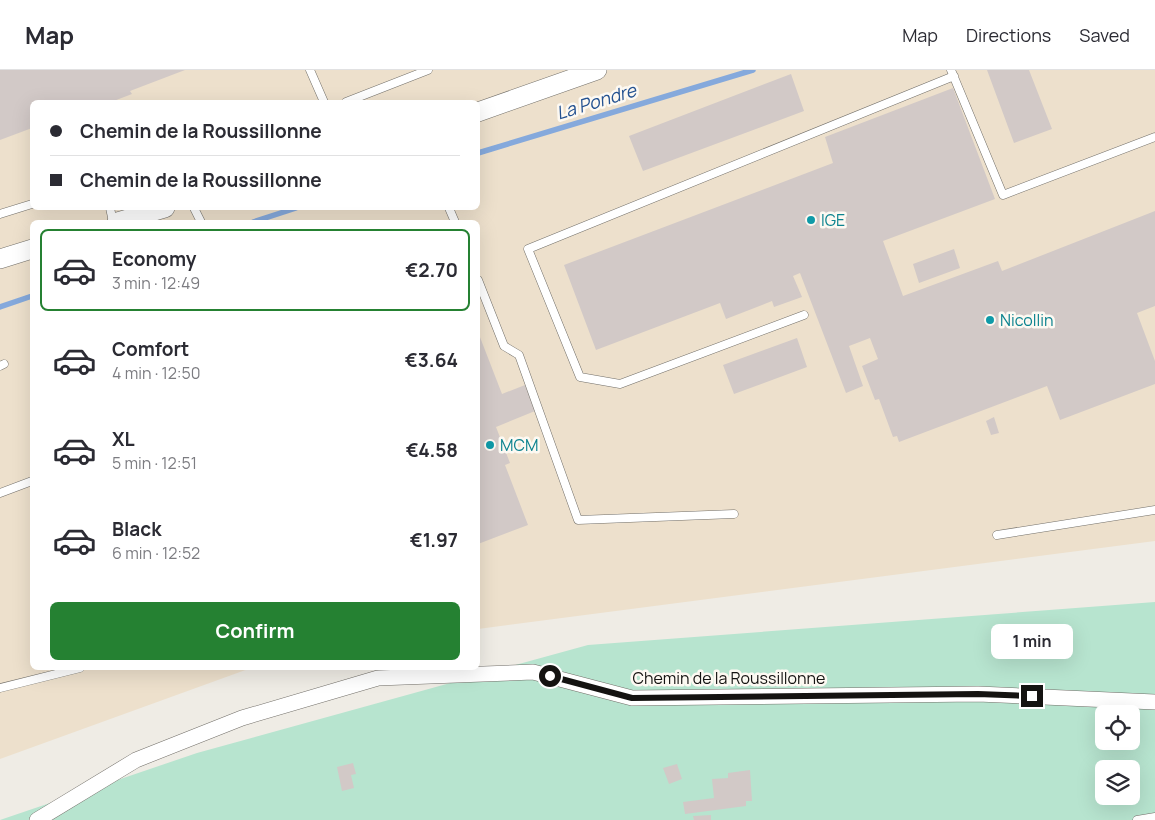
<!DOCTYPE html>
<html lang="en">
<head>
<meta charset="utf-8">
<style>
	:root { --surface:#fff; --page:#f2f2f3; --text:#2b2b33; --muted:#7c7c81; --line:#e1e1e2; --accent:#258132 }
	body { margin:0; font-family:Manrope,sans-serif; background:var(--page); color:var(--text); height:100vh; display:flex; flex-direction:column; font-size:19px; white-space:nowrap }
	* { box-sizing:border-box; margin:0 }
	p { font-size:16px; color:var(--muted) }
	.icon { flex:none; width:28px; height:28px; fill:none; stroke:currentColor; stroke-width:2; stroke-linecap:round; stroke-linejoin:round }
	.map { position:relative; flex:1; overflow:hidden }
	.drawer { position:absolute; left:30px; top:150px; width:450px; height:450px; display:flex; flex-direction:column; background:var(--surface); border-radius:8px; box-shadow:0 5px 20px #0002 }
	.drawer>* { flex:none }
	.guide { position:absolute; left:30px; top:30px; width:450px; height:110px; border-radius:8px; box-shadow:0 5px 20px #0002; display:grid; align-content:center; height:110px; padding:0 20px; background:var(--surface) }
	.buttons { position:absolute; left:1095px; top:635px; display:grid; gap:10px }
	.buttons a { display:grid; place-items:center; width:45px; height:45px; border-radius:8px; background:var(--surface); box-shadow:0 5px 20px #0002; font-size:25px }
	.end { position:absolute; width:22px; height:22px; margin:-11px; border:6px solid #141311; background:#fff; box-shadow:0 0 0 2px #fff }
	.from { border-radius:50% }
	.bubble { position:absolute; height:35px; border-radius:8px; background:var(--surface); box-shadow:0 5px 20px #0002; font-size:16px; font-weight:700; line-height:35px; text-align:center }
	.guide b { display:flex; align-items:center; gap:18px; height:48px; font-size:19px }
	.guide b+b { border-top:1px solid var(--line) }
	.guide i { width:12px; height:12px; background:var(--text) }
	ul { padding:9px 0 0; list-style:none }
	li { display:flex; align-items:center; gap:15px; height:82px; margin:0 10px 8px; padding:0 10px; border:2px solid transparent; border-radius:8px }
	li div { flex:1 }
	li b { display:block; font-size:19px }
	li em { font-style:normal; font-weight:700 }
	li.selected { border-color:var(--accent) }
	li>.icon { width:45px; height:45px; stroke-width:1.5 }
	.action { display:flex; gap:10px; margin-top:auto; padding:10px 20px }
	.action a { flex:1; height:58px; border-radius:8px; background:var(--accent); color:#fff; font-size:20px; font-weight:700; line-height:58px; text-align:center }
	header { display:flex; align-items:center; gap:30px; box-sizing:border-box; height:70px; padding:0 25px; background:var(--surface); border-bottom:1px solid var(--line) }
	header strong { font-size:24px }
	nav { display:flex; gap:28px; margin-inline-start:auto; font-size:18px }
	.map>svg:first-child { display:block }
	.industrial { fill:#ede0cc; fill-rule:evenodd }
	.green { fill:#b7e4cf; fill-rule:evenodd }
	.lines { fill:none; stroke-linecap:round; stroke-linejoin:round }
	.stream { stroke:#85a9dc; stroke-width:5.5 }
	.building { fill:#d2c9c7 }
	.service-casing { stroke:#726f69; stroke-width:9 }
	.minor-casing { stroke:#726f69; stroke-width:16 }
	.tertiary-casing { stroke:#726f69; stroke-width:20 }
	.service { stroke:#fff; stroke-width:8 }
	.minor { stroke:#fff; stroke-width:15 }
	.tertiary { stroke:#fff; stroke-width:19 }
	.route { stroke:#141311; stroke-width:6 }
	.culture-dot { fill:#0f9aa8; stroke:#fdf9f2; stroke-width:2 }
	.labels { text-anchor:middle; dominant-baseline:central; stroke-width:5; stroke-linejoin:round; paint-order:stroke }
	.culture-label { font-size:16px; fill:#0d838f; stroke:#fdf9f2; text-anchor:start }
	.street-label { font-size:16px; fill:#141311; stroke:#fdf9f2 }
	.water-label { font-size:18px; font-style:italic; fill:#235190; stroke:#fdf9f2 }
</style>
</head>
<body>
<header>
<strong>Map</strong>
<nav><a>Map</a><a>Directions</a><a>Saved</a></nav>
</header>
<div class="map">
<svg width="1155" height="750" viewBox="0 0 1155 750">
	<rect width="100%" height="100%" fill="#efece5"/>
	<!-- industrial -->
	<path class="industrial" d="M0 0H1155V471L478 559V152H32V598H251L0 689ZM32 32H478V138H32Z"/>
	<!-- green -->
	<path class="green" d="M1155 532V750H0L197 683 588 575ZM1104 644H1131V671H1104ZM1104 699H1131V726H1104Z"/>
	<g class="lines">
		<!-- stream -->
		<path class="stream" d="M478 83 753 0
			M253 152 296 138
			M0 237 32 226"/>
	</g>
	<!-- building -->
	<path class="building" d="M0 0H185L130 21 132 24 111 32H32V58L0 70Z
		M987 0H1029L1052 59 1014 73Z
		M791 4 804 41 643 101 629 66Z
		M953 18 995 129 883 171 903 226 998 191 1002 201 1155 141V236L1137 243 1155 291V314L1060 350 1047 316 899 372 897 366 893 367 879 329 875 330 862 296 878 289 870 268 849 276 863 316 846 323 800 203 793 206 802 227 774 237 772 231 726 249 720 233 596 280 564 195 833 93 825 67Z
		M954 179 960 198 919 213 913 194Z
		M478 262 502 324 525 315 535 341 496 357 510 393 505 395 528 455 478 474Z
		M797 268 807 297 734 324 723 295Z
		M994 347 999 363 991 365 986 351Z
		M353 693 356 704 351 705 354 718 342 721 337 697Z
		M677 694 682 709 669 714 663 698Z
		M750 700 752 731H746V736L685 744 683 732 714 728 712 709 728 708V703Z
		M711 745V750H694L693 746Z"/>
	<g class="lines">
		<!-- service casing -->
		<g class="service-casing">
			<path id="service" d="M310 0 324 32
				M951 0 1003 125 1155 67
				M346 32 428 0
				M110 138 113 152
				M194 138 201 152
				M449 138 455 152
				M0 144 32 134
				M478 210 504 276 519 285 578 450 734 444
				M804 245 620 314 580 307 528 179 954 6
				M0 296 4 294
				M0 423 32 411
				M997 465 1155 440
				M0 618 80 598
				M1137 750 1155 747"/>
		</g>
		<!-- minor casing -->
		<g class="minor-casing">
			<path id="minor" d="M37 750 136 690 242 648 378 608 533 602 632 628 978 624 1155 632"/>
		</g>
		<!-- tertiary casing -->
		<g class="tertiary-casing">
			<path id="tertiary" d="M478 42 597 0
				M117 152 165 138
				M0 189 32 179"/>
		</g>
		<!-- service -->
		<use href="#service" class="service"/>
		<!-- minor -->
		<use href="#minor" class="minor"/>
		<!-- tertiary -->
		<use href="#tertiary" class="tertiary"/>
	</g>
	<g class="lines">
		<!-- route -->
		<path class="route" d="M550 606 632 628 978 624 1032 626"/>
	</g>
	<!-- markers -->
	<g class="culture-dot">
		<circle cx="811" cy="150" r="5"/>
		<circle cx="990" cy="250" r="5"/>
		<circle cx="490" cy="375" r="5"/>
	</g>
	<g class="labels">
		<!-- culture labels -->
		<g class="culture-label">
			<text x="821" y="150">IGE</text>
			<text x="1000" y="250">Nicollin</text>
			<text x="500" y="375">MCM</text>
		</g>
		<!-- street labels -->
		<g class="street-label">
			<text x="729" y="608">Chemin de la Roussillonne</text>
		</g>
		<!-- water labels -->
		<g class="water-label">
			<text transform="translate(596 31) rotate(-17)">La Pondre</text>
		</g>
	</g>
</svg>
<div class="buttons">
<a><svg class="icon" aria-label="locate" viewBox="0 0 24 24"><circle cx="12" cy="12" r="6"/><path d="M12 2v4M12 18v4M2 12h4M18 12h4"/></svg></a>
<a><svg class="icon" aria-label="layers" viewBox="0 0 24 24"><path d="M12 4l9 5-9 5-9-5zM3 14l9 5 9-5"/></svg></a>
</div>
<i class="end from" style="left:550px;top:606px"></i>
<i class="end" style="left:1032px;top:626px"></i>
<div class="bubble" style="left:991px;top:554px;width:82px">1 min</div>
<div class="guide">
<b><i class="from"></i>Chemin de la Roussillonne</b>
<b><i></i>Chemin de la Roussillonne</b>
</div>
<section class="drawer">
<ul>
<li class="selected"><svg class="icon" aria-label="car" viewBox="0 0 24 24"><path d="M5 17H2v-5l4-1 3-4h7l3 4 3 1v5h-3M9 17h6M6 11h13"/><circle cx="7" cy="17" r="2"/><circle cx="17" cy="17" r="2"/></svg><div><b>Economy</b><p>3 min · 12:49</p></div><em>€2.70</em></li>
<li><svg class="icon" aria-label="car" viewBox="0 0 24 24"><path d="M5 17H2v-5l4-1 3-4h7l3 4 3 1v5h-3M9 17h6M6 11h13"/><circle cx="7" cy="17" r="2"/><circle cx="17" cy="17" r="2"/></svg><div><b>Comfort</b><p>4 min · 12:50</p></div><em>€3.64</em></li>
<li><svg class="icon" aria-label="car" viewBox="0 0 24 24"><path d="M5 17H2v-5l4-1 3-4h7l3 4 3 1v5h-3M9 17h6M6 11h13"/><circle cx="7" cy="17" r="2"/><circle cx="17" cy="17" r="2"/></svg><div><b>XL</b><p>5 min · 12:51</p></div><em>€4.58</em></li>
<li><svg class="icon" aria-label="car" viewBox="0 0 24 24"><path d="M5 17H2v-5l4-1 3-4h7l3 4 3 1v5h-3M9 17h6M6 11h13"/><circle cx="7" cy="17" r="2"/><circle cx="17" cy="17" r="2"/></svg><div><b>Black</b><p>6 min · 12:52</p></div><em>€1.97</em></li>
</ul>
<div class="action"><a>Confirm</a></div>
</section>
</div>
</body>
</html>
